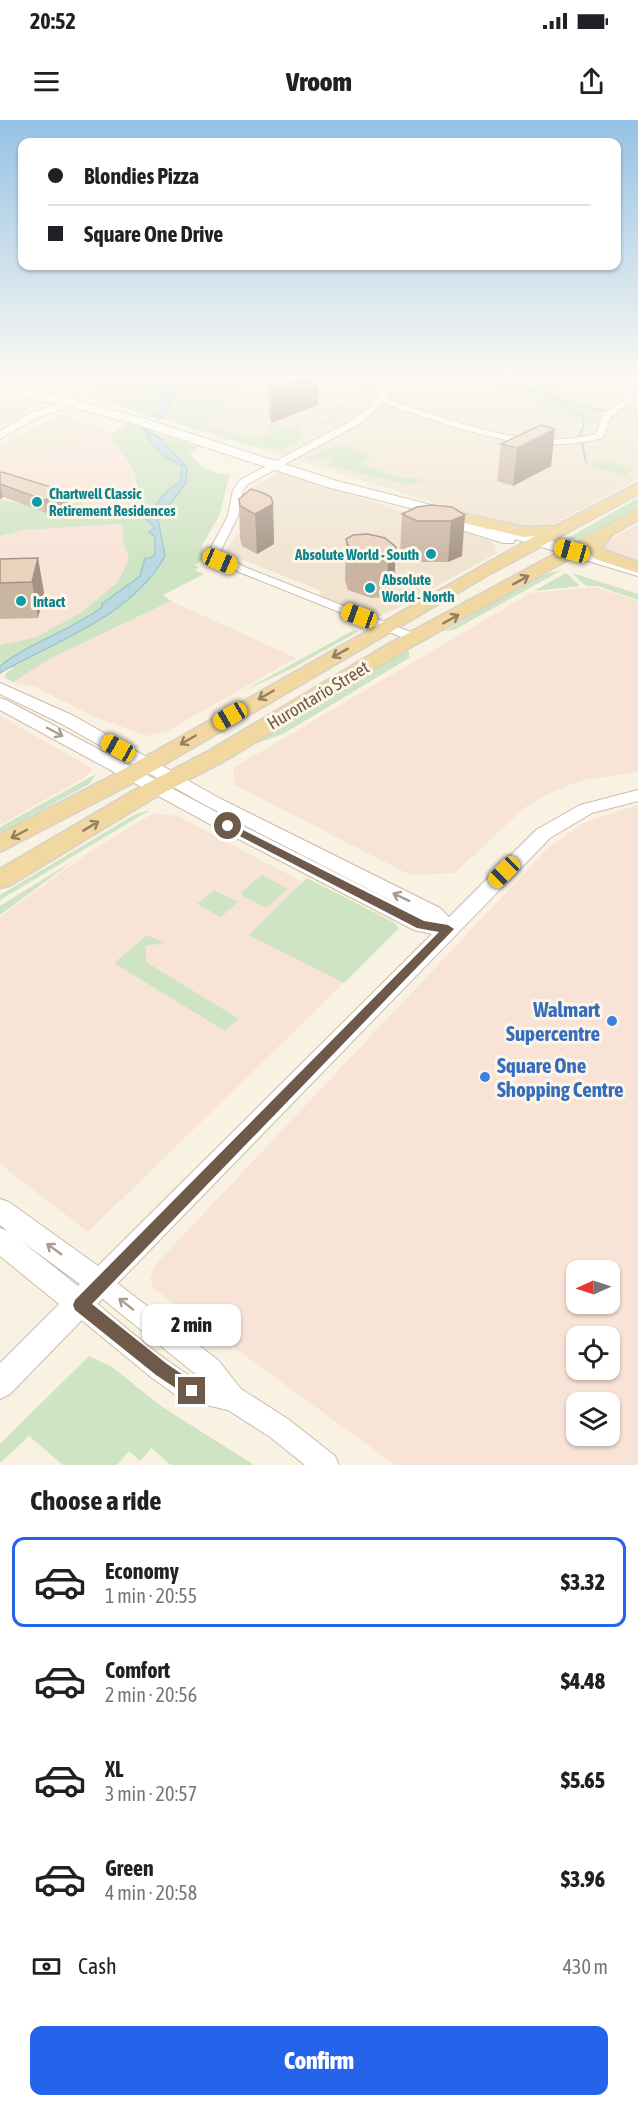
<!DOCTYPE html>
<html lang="en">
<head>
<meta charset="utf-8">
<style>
	:root { --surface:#fff; --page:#f2f2f2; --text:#202124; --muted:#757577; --line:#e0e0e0; --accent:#2563eb }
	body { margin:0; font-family:"Asap Condensed",sans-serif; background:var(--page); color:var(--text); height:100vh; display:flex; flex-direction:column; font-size:22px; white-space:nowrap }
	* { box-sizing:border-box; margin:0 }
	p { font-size:20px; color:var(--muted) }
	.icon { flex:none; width:33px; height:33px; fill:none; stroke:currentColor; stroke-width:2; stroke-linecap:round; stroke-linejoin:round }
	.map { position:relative; height:1345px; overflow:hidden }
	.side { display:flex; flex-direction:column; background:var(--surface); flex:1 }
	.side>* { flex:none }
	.banner { position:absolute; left:18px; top:18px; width:603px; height:132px; border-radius:12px; box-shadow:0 2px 4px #0004; display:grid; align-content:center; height:132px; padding:0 30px; background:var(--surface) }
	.needle { width:39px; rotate:267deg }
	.buttons { position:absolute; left:566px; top:1140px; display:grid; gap:12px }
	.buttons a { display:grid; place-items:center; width:54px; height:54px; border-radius:12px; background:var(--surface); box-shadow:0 2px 4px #0004; font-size:30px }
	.end { position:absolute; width:27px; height:27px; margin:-14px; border:8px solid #6e5a4b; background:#fff; box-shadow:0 0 0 3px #fff }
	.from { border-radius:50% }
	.bubble { position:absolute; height:42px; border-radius:12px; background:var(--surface); box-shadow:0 2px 4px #0004; font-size:20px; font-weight:800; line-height:42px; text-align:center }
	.car { position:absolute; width:18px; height:36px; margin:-18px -9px; border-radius:8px; box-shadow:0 0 4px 2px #0007; background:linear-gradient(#f5c518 24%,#345 0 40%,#f5c518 0 76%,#345 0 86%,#f5c518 0) }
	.banner b { display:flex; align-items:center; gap:21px; height:57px; font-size:22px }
	.banner b+b { border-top:2px solid var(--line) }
	.banner i { width:15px; height:15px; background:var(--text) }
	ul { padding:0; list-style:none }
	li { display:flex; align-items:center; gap:18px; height:90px; margin:0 12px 9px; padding:0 18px; border:3px solid transparent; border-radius:12px }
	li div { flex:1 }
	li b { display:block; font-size:22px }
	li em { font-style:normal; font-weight:800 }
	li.on { border-color:var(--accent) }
	li>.icon { width:54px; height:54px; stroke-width:1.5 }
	h2 { padding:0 30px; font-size:27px; line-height:72px }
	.pay { display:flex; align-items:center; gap:15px; height:66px; padding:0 30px; font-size:22px }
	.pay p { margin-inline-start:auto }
	.button { display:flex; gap:12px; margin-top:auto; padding:12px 30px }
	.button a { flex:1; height:69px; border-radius:12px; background:var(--accent); color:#fff; font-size:24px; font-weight:800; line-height:69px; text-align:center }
	.status { display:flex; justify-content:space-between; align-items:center; height:42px; padding:0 30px; background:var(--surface); direction:ltr }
	.status svg { height:16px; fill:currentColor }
	header { display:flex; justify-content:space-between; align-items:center; height:78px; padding:0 30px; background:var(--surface); font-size:27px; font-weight:800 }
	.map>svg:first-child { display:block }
	.residential { fill:#f0e4d1 }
	.commercial { fill:#f8e3d7; fill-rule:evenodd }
	.green { fill:#cee4c2 }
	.water { fill:#b9d8e0; stroke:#a0c6d0; stroke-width:1.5 }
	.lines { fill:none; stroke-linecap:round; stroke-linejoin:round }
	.stream { stroke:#a0c6d0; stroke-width:2 }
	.minor-casing { stroke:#cbbcad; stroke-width:2 }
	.tertiary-casing { stroke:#cbbcad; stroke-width:2 }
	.secondary-casing { stroke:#cdbcab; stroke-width:2 }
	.primary-casing { stroke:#d6d1cd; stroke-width:3 }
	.minor { fill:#fff; fill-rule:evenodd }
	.tertiary { fill:#fff; fill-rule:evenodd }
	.secondary { fill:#fff; fill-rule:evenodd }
	.primary { fill:#f1d8a1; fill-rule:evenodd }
	.wall { fill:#cab5a3 }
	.shaded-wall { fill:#a49384 }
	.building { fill:#ebd2bd; stroke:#a49384; stroke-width:1.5 }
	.oneway { stroke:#958065 }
	.oneway2 { stroke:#a89c93 }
	.route { fill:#6e5a4b }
	.culture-dot { fill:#0f9aa8; stroke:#fdf6e7; stroke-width:2 }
	.shop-dot { fill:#3f7fe0; stroke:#fdf6e7; stroke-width:2 }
	.labels { text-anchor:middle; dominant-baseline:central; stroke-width:6; stroke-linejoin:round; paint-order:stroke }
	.far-culture-label { font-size:15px; font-weight:bold; fill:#0d838f; stroke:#fdf6e7; text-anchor:start }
	.street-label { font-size:18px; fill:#6e5a4b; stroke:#fdf6e7 }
	.near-shop-label { font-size:21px; font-weight:bold; fill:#366cbe; stroke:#fdf6e7; text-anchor:end }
</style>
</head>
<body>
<div class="status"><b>20:52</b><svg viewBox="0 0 49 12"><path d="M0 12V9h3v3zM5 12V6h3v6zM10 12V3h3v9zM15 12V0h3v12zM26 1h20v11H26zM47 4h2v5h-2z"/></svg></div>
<header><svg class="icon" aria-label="menu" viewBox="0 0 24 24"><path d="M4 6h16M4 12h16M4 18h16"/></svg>Vroom<svg class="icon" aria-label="share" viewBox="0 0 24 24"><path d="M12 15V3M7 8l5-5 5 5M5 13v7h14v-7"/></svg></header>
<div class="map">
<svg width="638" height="1345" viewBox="0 0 638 1345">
	<rect width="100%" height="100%" fill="#f9f1e2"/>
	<!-- residential -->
	<path class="residential" d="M21 257H84L111 277 102 281Z
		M218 257H638V359L548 407H513L176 303 186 300Z
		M0 276 30 286V292L0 306Z
		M60 295 113 312 28 341 0 339V327L7 322Z
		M280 351 486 419 499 427 494 428 497 433 390 492 377 497 363 496 323 479 319 470 226 433 227 428 242 409 250 369Z"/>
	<!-- commercial -->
	<path class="commercial" d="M106 313 112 314V320L124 333 136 362 133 386 117 396 26 367 0 355V339L28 341Z
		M111 403 123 406V421L129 439 118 462 79 494 34 518 0 525V416L24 410Z
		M638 404V443L607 435 600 425Z
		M595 467 638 481V652L583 660 552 672 524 688 455 753 410 755 235 665 233 648 531 473Z
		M171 481 296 538 167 611 148 616 97 598 36 567 13 562 51 538Z
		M0 596 93 649 85 657 0 705Z
		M638 685V1345H395L154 1169 150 1158 157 1143 549 727 584 703ZM576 1150H609V1184H576ZM576 1216H609V1250H576ZM576 1282H609V1316H576Z
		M153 693 178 696 303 762 248 815 344 863 88 1112 0 1044V797L88 733Z"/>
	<!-- green -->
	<path class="green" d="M84 257H244L241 261 244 263 243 278 226 280 227 293 209 302 212 304 209 306 255 319 270 314 269 305 276 303 280 306H298L303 319 284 330 248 325 102 281 105 278 89 266Z
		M343 257H384L368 277 353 278 362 275 358 258Z
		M505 257H524L563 268 574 277 601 290 597 304 552 298 533 284 511 277 483 260Z
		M347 281H351L340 290 350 295C334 305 326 307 308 303L320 302 334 296 326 291Z
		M127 303 198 327 190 333C202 349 210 354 230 354L219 396 202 425 203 440 195 445 199 447 195 450 204 454 163 475 171 481 51 538 13 562 5 558 6 553 13 548 0 543V525L34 518 79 494 118 462 129 439 123 421V406L119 404 24 410 0 416V379L54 392 76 382 117 396C121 393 129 390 133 385 147 366 125 333 112 320V313Z
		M346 325 372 338 360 344 400 358 413 357 425 361C403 372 354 347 327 346L332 340 306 338 326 329Z
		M602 340 635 349 623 356 590 346Z
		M638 378V387C616 400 590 420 563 421Z
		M562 450 454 510 445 511 538 456Z
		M566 453 580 466 534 471Z
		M572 453 638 474V480L598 466H586Z
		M354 510 359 511 293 548 243 571Z
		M404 529 409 531V538L283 614 249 626Z
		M96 654 89 664 0 713V707Z
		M150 690 0 780V775L134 695Z
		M73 741 0 795V786Z
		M262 755 288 769 266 788 243 776 242 771Z
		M307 758 393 802 399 808 344 863 248 815Z
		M214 770 238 782 221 797 197 784Z
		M147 815 164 823 146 826V842L239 899 225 911 114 843Z
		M89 1236 112 1247 161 1286 254 1345H171L151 1328 140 1341 129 1331 117 1345H63L29 1316 0 1343V1324Z"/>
	<!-- water -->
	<path class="water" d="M121 257C137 257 165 255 171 275L167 293 160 299 151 296 160 291 164 274C153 260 137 259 121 257Z
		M143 308 159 317 187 348 186 363 158 400 165 436C131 497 57 520 0 553V546C33 520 71 511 102 487V484L140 456 145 438H150L155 434V417L149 412 155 408 145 398 167 371 181 361 182 346 165 337 151 323Z"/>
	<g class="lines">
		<!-- stream -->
		<path class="stream" d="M510 257 515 264 559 280 583 297 584 306 580 314 586 342
			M560 280 603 291"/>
		<!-- minor casing -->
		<g class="minor-casing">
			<path id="minor" d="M394 257H402L386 279C453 299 524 333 596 314L604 293 625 279 621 263 616 257H625L629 262 633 280 611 296 603 318C525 338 456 306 382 283L361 303 248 364 243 370 238 396 219 434 247 448 418 515V521L414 522 239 452 207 435 228 396 233 370 240 360 355 299 370 287Z
				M101 1153 109 1157 218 1240 241 1269 288 1299 335 1336 339 1345H305L270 1317 228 1290 183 1280 152 1258 73 1193 69 1185 73 1177 81 1174 89 1177C112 1195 180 1257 204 1261L93 1171 90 1164 93 1157Z"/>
		</g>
		<!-- tertiary casing -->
		<g class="tertiary-casing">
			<path id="tertiary" d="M71 280 75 281V285L36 298 0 319V311L28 294Z
				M0 563 72 595 219 678 440 788 449 797 536 710 580 685 638 670V681L592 693 550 718 10 1274 0 1279V1243L59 1184 0 1136V1108L8 1111 0 1105V1079L9 1082 98 1146 432 814 414 810 221 710 0 590V578L6 580 235 702 427 799 207 686 60 603 0 574ZM20 1120 80 1164 78 1166Z"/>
		</g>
		<!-- secondary casing -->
		<g class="secondary-casing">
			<path id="secondary" d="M0 259 49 275H58L149 300 337 361 447 389 449 392 445 396 488 409 490 405 495 404 638 446V456L515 419 513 423H503L433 401 431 398 434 394 327 367 141 306 58 283 44 282 0 267Z"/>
		</g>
		<!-- primary casing -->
		<g class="primary-casing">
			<path id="primary" d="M638 363V374L488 455 131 664 0 732V714L115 654 535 416 524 417 456 401 454 398 456 395 462 393 524 407 555 406Z
				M638 389V400L613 414 602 427 607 431 638 442V453L595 439 586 430 404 531 228 639 154 678 9 766 0 768V749L138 668 212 629 390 523Z"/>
		</g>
		<!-- minor -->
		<use href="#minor" class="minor"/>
		<!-- tertiary -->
		<use href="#tertiary" class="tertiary"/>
		<!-- secondary -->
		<use href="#secondary" class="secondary"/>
		<!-- primary -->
		<use href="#primary" class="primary"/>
	</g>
	<!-- wall -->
	<path class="wall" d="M268 264 318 285 271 303 269 298Z
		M555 309 551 346 513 366 497 361 501 324Z
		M0 353 67 372 69 385 46 393 3 377 0 379Z
		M239 379 273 384 274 424 257 434 242 426 240 419Z
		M452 387 462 436 448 442H415L400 435 402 394Z
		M346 419 396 427 393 473 387 477 371 478 348 470 345 461Z
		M38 438 44 473 38 498 0 499V439Z"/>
	<!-- shaded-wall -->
	<path class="shaded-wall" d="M305 257H318V285L271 303V270Z
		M555 309 551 346 513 366 517 328Z
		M0 364 3 377 0 379Z
		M67 372 69 385 46 393 44 380Z
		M273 384 274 424 257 434 255 394Z
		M465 395 462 436 448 442 451 401Z
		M396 427 394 469 393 473 387 477 388 435Z
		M38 438 44 473 38 498 32 462Z"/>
	<!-- building -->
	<path class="building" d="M285 257H305L271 270 268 264Z
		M541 305 555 309 517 328 501 324Z
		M2 352 67 372 44 380 0 364V353Z
		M251 369 263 373 271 377 273 384 255 394 240 386 239 379Z
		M431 385 452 387 465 395 451 401H417L402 394 417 387Z
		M368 414 385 418 396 427 395 431 388 435 372 436 349 428 346 419 353 415Z
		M38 438 32 462 0 463V439Z"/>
	<!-- one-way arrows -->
	<defs><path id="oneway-shaft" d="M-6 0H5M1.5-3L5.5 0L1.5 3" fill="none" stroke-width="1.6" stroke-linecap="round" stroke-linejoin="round" transform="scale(1.5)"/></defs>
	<g class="oneway">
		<use href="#oneway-shaft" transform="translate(521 460) rotate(-29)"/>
		<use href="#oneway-shaft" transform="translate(451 499) rotate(-29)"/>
		<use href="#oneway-shaft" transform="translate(340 533) rotate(151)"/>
		<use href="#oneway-shaft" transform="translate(266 575) rotate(150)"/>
		<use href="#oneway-shaft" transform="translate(188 620) rotate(150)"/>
		<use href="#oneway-shaft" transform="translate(91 706) rotate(-31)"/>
		<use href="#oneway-shaft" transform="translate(19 714) rotate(152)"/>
	</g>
	<g class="oneway2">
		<use href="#oneway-shaft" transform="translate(55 612) rotate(28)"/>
		<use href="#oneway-shaft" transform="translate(401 777) rotate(-154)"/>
		<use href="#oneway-shaft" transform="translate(54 1129) rotate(-144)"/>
		<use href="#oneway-shaft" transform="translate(126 1184) rotate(-142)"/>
	</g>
	<!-- sky -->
	<linearGradient id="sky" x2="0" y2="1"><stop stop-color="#95c2e5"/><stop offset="0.58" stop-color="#fcf9f2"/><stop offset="1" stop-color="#fcf9f2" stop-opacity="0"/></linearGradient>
	<rect width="638" height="445" fill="url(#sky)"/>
	<!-- route -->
	<path class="route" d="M224 704H231L424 801 448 805 454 809 92 1184 167 1244 198 1265 200 1271 198 1276 192 1279 156 1255 75 1190 73 1185 75 1180 439 812 417 808 224 708Z"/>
	<!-- markers -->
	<g class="culture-dot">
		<circle cx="37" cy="382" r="6"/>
		<circle cx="431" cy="434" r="6"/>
		<circle cx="370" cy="468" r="6"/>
		<circle cx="21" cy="481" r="6"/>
	</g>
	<g class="shop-dot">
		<circle cx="612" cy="901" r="6"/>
		<circle cx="485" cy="957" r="6"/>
	</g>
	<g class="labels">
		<!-- far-culture labels -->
		<g class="far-culture-label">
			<text x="49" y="373">Chartwell Classic<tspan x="49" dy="17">Retirement Residences</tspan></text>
			<text x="419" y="434" text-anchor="end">Absolute World - South</text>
			<text x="382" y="459">Absolute<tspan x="382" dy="17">World - North</tspan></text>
			<text x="33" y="481">Intact</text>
		</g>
		<!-- street labels -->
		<g class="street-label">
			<text transform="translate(318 575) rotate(-31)">Hurontario Street</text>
		</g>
		<!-- near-shop labels -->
		<g class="near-shop-label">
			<text x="600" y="889">Walmart<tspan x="600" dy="24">Supercentre</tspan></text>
			<text x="497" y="945" text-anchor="start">Square One<tspan x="497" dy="24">Shopping Centre</tspan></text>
		</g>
	</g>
</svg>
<div class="buttons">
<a><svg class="needle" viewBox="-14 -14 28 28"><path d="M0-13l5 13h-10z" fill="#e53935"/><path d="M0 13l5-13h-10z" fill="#757577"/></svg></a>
<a><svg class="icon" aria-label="locate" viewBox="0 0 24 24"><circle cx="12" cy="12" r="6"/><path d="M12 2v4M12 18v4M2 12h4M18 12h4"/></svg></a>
<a><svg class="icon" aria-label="layers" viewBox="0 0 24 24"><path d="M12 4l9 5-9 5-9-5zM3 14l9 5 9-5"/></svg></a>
</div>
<i class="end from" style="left:228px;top:706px"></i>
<i class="end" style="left:192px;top:1271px"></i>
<div class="bubble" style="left:142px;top:1184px;width:99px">2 min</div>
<i class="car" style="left:572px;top:431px;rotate:286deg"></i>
<i class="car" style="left:220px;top:441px;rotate:113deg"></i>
<i class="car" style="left:359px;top:496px;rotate:290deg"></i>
<i class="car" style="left:230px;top:596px;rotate:240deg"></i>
<i class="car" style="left:118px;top:628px;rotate:299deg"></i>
<i class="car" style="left:504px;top:752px;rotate:225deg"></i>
<div class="banner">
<b><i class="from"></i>Blondies Pizza</b>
<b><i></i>Square One Drive</b>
</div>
</div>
<section class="side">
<h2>Choose a ride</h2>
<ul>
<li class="on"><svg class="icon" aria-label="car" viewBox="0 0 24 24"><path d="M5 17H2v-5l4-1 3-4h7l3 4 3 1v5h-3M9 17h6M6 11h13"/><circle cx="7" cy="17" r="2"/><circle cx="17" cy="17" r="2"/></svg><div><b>Economy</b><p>1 min · 20:55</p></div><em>$3.32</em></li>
<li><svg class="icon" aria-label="car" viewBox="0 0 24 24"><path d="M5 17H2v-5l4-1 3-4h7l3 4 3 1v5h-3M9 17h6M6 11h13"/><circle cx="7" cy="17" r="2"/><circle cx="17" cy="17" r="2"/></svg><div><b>Comfort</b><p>2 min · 20:56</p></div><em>$4.48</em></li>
<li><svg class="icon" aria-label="car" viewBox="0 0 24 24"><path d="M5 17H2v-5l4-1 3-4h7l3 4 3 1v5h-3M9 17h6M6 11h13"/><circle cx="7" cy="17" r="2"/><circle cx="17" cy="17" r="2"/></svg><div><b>XL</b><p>3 min · 20:57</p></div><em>$5.65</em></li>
<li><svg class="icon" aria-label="car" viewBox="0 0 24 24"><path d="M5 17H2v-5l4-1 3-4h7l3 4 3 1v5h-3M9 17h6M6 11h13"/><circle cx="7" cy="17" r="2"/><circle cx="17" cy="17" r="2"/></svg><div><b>Green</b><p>4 min · 20:58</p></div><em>$3.96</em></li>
</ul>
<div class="pay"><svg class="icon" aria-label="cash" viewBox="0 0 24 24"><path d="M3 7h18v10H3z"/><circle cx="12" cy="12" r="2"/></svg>Cash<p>430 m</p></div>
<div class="button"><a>Confirm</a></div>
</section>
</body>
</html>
